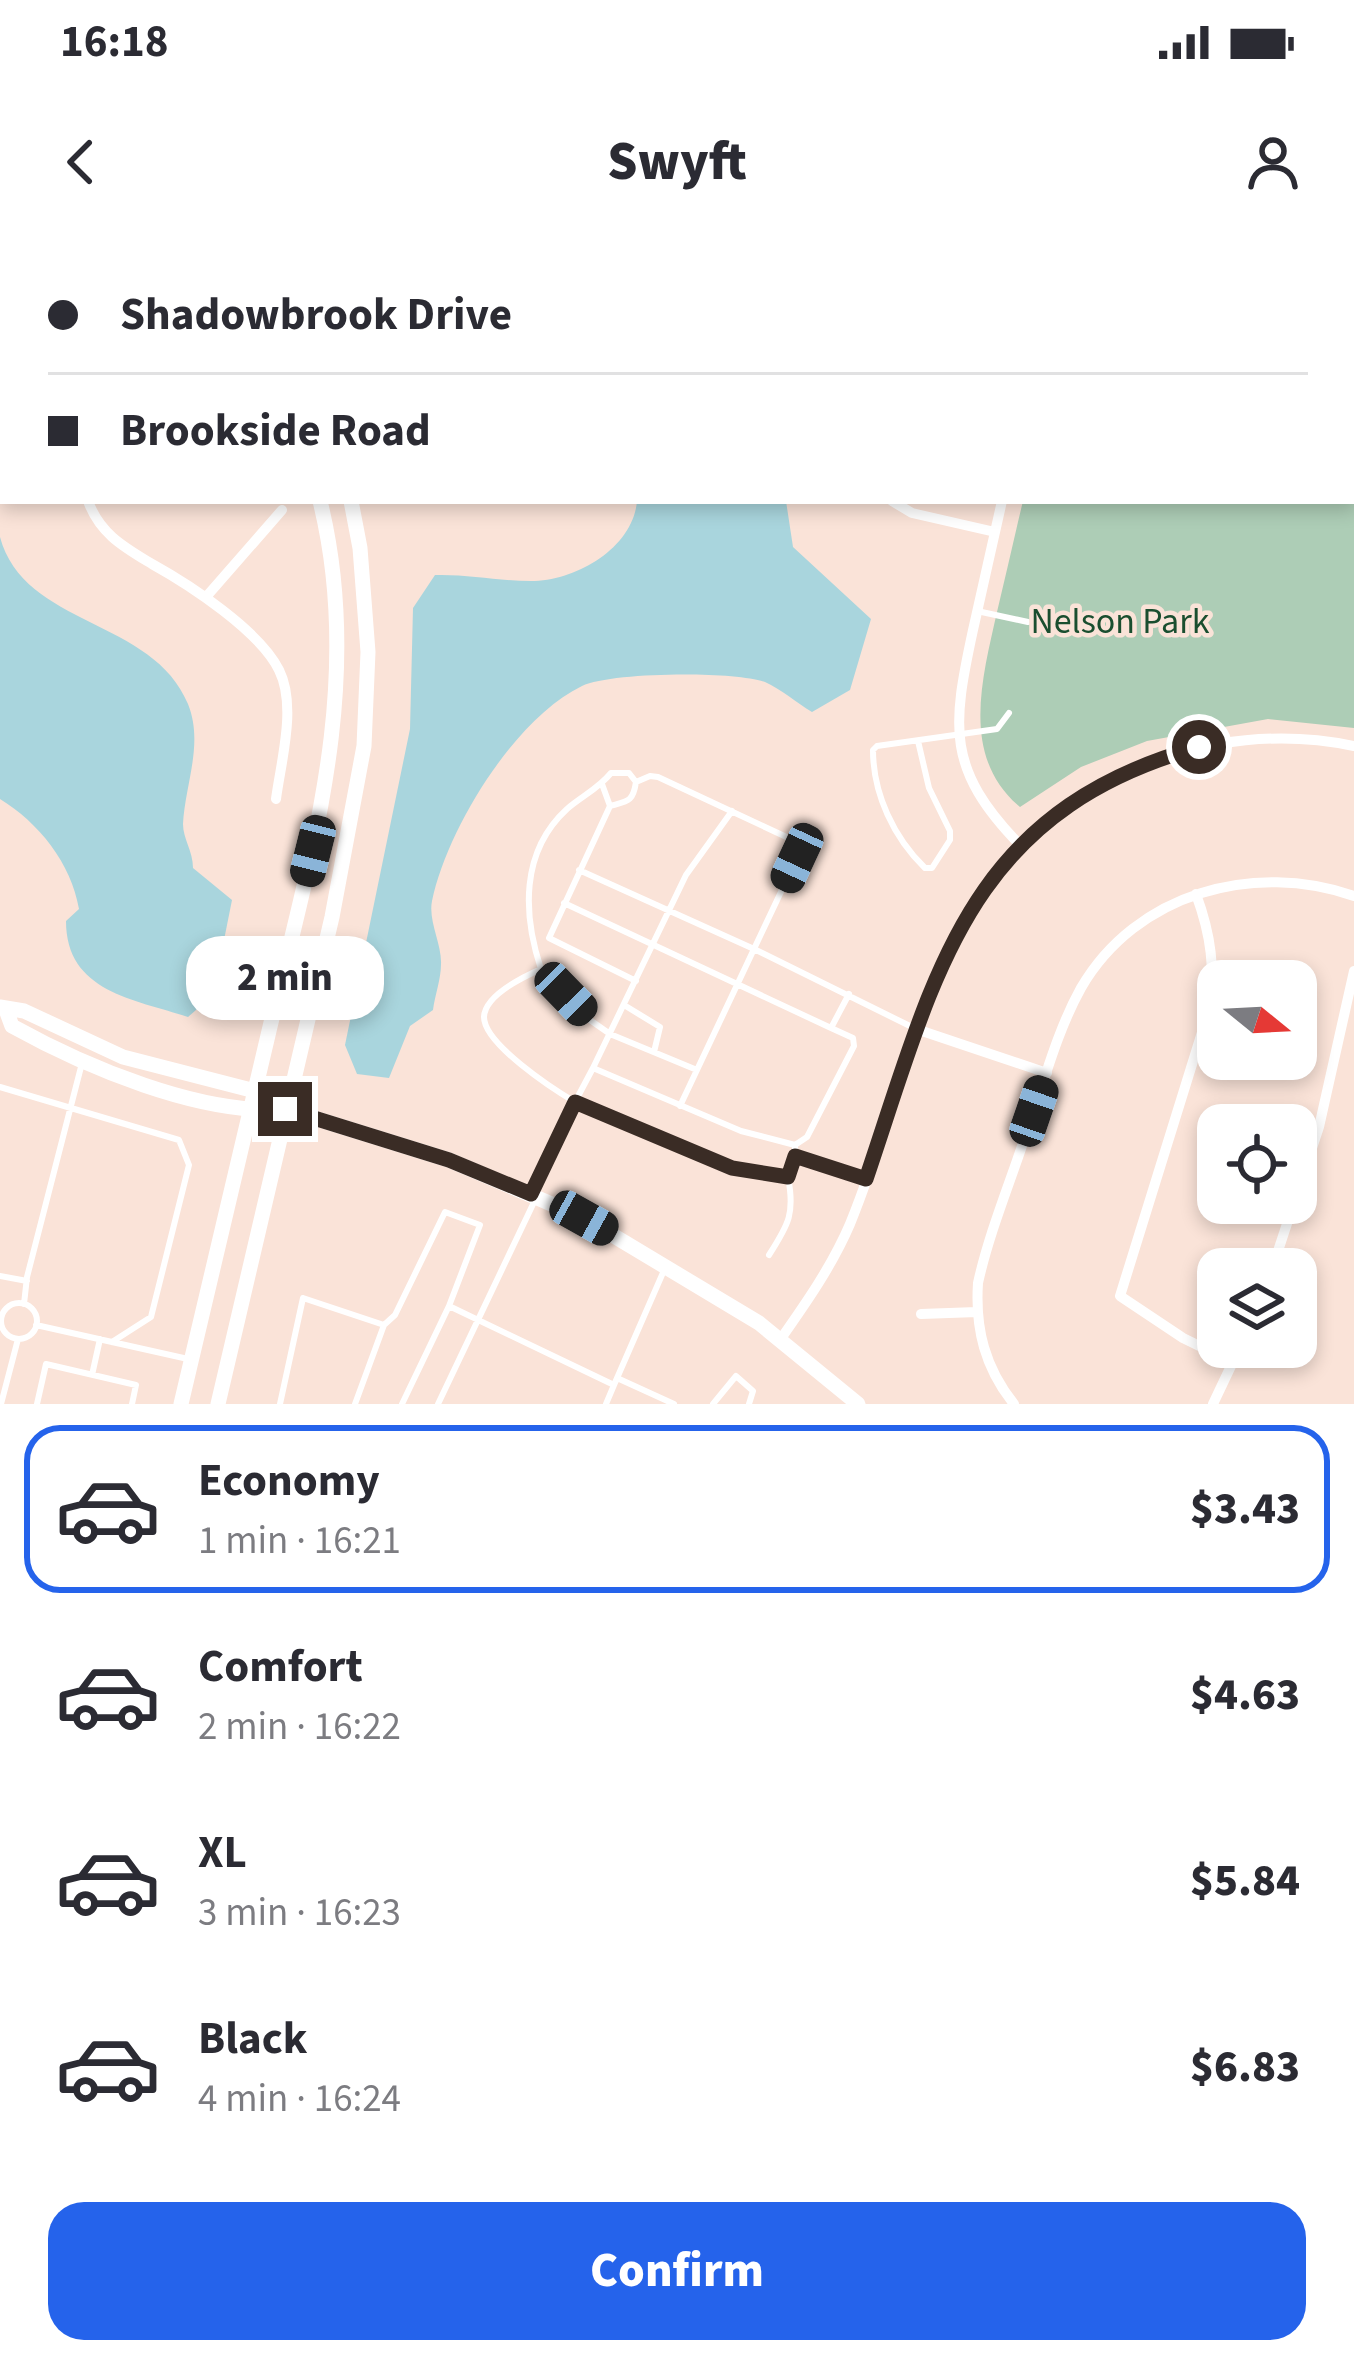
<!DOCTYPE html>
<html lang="en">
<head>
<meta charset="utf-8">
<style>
	:root { --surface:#fff; --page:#f2f2f3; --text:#2b2b33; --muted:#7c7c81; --line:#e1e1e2; --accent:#2563eb }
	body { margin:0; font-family:"Source Sans 3",sans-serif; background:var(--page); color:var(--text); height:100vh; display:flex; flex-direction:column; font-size:45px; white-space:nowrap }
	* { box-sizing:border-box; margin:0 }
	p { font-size:39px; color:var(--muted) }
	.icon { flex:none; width:66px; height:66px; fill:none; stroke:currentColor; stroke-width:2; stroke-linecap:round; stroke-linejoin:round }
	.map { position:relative; height:1164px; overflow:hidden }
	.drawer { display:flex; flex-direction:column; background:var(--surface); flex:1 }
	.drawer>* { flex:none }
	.guide { position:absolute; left:0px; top:0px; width:1356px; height:264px; box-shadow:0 6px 18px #0003; display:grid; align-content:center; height:264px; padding:0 48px; background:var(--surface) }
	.needle { width:78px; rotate:108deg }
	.fabs { position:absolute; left:1197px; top:720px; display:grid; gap:24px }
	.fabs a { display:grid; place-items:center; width:120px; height:120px; border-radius:24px; background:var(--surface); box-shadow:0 6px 18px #0003; font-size:60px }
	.end { position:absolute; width:54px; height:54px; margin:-27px; border:15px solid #3a2c25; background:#fff; box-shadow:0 0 0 6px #fff }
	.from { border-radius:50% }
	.bubble { position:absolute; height:84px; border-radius:36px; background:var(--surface); box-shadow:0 6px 18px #0003; font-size:39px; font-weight:800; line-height:84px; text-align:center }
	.car { position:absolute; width:36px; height:72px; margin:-36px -18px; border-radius:15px; box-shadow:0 0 9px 3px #0007; background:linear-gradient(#222 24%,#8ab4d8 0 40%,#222 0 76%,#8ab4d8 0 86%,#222 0) }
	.guide b { display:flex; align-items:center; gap:42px; height:114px; font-size:45px }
	.guide b+b { border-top:3px solid var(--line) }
	.guide i { width:30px; height:30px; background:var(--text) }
	ul { padding:21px 0 0; list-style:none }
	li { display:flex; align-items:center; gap:36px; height:168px; margin:0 24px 18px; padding:0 24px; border:6px solid transparent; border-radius:36px }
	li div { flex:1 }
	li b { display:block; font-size:45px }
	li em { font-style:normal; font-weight:800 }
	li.selected { border-color:var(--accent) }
	li>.icon { width:108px; height:108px; stroke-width:1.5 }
	.primary-button { display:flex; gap:24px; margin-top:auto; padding:24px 48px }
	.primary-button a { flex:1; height:138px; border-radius:36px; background:var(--accent); color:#fff; font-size:48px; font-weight:800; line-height:138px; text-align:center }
	.status { display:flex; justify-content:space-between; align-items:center; height:84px; padding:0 60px; background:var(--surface); direction:ltr }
	.status svg { height:33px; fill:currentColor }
	header { display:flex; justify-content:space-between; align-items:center; height:156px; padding:0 48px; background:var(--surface); font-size:54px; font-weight:800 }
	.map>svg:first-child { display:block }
	.green { fill:#adcdb6 }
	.water { fill:#a9d5dd }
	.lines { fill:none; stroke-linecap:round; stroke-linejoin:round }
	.lane { stroke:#fff; stroke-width:6 }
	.street { stroke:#fff; stroke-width:10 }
	.secondary { stroke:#fff; stroke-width:15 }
	.route { stroke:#3a2c25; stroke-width:15 }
	.labels { text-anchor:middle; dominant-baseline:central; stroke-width:9; stroke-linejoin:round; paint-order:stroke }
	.park-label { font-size:36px; fill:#1a4e2f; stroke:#fae3d8 }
</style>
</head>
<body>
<div class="status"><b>16:18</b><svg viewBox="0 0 49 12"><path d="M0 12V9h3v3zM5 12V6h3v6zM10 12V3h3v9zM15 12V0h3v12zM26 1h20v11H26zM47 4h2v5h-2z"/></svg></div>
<header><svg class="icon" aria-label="back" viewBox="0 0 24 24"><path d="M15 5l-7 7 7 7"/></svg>Swyft<svg class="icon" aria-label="person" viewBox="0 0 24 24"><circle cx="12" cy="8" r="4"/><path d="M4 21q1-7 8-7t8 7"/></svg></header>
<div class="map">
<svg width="1354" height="1164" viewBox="0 0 1354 1164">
	<rect width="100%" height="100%" fill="#fae3d8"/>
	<!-- green -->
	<path class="green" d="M1354 101V488L1268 479 1147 501 1081 527 1020 567C960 517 982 439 997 372 1006 335 1014 298 1023 261H1353Z"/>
	<!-- water -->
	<path class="water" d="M637 261H786L793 307 871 379 850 450 812 472C797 463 781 449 765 442 734 431 611 432 582 446 514 479 447 589 432 661 428 681 442 704 441 724 441 739 435 755 433 770L410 786 389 838 357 834 345 805 410 489 413 368 435 335C467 334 499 341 531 341 576 341 633 308 637 261Z
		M0 297C24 387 153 378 188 464 204 504 185 544 183 584 183 599 193 611 193 628L232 660 213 755 188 777C134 759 66 752 66 681L79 669C71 623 39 583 0 559Z"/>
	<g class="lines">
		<!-- lane -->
		<path class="lane" d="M1184 0 1188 3
			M1353 121 1354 123
			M977 371 1028 382
			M918 501 929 548 950 591V600L932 628H925C894 598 873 554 873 510L877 506 997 489 1009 473
			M602 544 610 566
			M579 630 754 709 680 866
			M564 663 831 788
			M541 729 590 780 610 794 697 830
			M636 741 549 698 610 566C628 561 633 562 636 542
			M624 765 660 787 654 812
			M593 828 686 635 732 571
			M0 847 179 900 189 925 151 1077 112 1102
			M795 905 807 897 854 806 853 798 831 788 849 754
			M532 951 575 862C553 849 484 804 484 777 485 755 523 737 541 729 523 675 520 612 567 569 582 556 598 549 611 533H629L636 542 650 536 658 537 795 601 800 608 797 618 754 709 916 789
			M769 1015C789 984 795 973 788 937L732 929 575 862 593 828 741 891 795 905V916L866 939
			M0 1036 27 1041
			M1 1081a18 18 0 1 1 36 0a18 18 0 1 1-36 0Z
			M24 1064 27 1037 82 823
			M36 1085 188 1119
			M92 1135 100 1099
			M617 1138 674 1164
			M614 1145 665 1028
			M1 1164 18 1099
			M37 1164 46 1124 136 1145 132 1164
			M280 1164 303 1058 384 1085 395 1075 445 972 480 985 449 1066 614 1145 606 1164
			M355 1164 384 1085
			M402 1164 449 1066
			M438 1164 535 960
			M713 1164 736 1136 753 1151 749 1164"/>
		<!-- street -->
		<path class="street" d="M388 0 390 3
			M1328 0 1333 3
			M101 3 102 0
			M417 3 424 0
			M857 3 858 0
			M1096 3 1098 0
			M1353 17 1354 18
			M0 60 3 61
			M88 261C100 294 124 307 152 324 190 345 260 391 279 430 297 466 281 521 276 559
			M892 261 912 273 995 292
			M1002 261C992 304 983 347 973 390 952 487 946 529 1020 605
			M206 357 282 270
			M1196 654C1211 695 1216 729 1208 773L1120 1056 1183 1098 1234 1123
			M916 789 1047 833
			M1272 1029 1319 887 1354 731
			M921 1074 977 1072
			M780 1100C806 1063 832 1026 850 984 925 801 931 613 1140 526 1208 499 1282 491 1354 506
			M1014 1164C985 1128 975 1089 978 1043 989 993 1010 943 1026 894 1043 846 1056 793 1081 748 1136 653 1254 621 1354 656
			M1213 1164 1240 1107"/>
		<!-- secondary -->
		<path class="secondary" d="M207 0 209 3
			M244 0 245 3
			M0 767 24 771 123 817 255 851 285 869 449 920 584 978 759 1083 858 1164
			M6 770 12 786C84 826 201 876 285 869
			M181 1164C211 1040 239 915 269 791 311 614 365 443 320 261
			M218 1164 332 677 364 506 368 412 360 308 351 261"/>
	</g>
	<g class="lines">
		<!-- route -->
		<path class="route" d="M285 869 449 920 531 954 575 862 732 928 788 937 795 916 866 939C935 736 965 572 1199 507"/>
	</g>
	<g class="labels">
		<!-- park labels -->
		<g class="park-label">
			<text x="1120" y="381">Nelson Park</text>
		</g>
	</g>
</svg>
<div class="fabs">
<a><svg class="needle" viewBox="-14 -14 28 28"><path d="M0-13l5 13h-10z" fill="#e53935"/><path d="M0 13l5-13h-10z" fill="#7c7c81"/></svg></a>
<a><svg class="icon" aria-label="locate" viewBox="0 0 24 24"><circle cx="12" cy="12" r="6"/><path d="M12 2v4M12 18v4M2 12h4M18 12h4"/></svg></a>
<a><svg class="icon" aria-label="layers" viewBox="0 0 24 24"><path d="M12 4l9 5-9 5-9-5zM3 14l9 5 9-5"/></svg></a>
</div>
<i class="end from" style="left:1199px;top:507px"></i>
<i class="end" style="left:285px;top:869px"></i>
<div class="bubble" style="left:186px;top:696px;width:198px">2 min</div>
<i class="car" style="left:313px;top:611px;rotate:194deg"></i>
<i class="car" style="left:797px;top:618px;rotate:205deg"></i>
<i class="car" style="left:566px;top:754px;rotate:136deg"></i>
<i class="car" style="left:1034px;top:871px;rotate:19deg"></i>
<i class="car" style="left:584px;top:978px;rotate:119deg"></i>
<div class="guide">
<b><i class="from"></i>Shadowbrook Drive</b>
<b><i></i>Brookside Road</b>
</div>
</div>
<section class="drawer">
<ul>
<li class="selected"><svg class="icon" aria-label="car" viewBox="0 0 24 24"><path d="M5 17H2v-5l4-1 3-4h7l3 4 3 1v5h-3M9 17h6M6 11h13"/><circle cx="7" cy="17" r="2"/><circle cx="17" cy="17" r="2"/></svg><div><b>Economy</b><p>1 min · 16:21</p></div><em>$3.43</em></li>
<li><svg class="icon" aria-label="car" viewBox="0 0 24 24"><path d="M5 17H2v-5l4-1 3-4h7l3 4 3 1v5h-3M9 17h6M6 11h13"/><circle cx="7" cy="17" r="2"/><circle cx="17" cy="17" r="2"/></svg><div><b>Comfort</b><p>2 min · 16:22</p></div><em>$4.63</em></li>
<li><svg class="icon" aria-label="car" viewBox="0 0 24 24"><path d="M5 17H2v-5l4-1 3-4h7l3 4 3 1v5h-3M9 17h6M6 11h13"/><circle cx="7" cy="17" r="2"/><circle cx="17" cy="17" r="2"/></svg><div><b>XL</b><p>3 min · 16:23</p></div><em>$5.84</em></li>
<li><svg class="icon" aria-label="car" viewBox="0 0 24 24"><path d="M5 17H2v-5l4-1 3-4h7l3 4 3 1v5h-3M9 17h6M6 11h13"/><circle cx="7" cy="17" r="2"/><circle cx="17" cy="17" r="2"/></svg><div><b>Black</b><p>4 min · 16:24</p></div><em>$6.83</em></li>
</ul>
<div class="primary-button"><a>Confirm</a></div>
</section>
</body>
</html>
